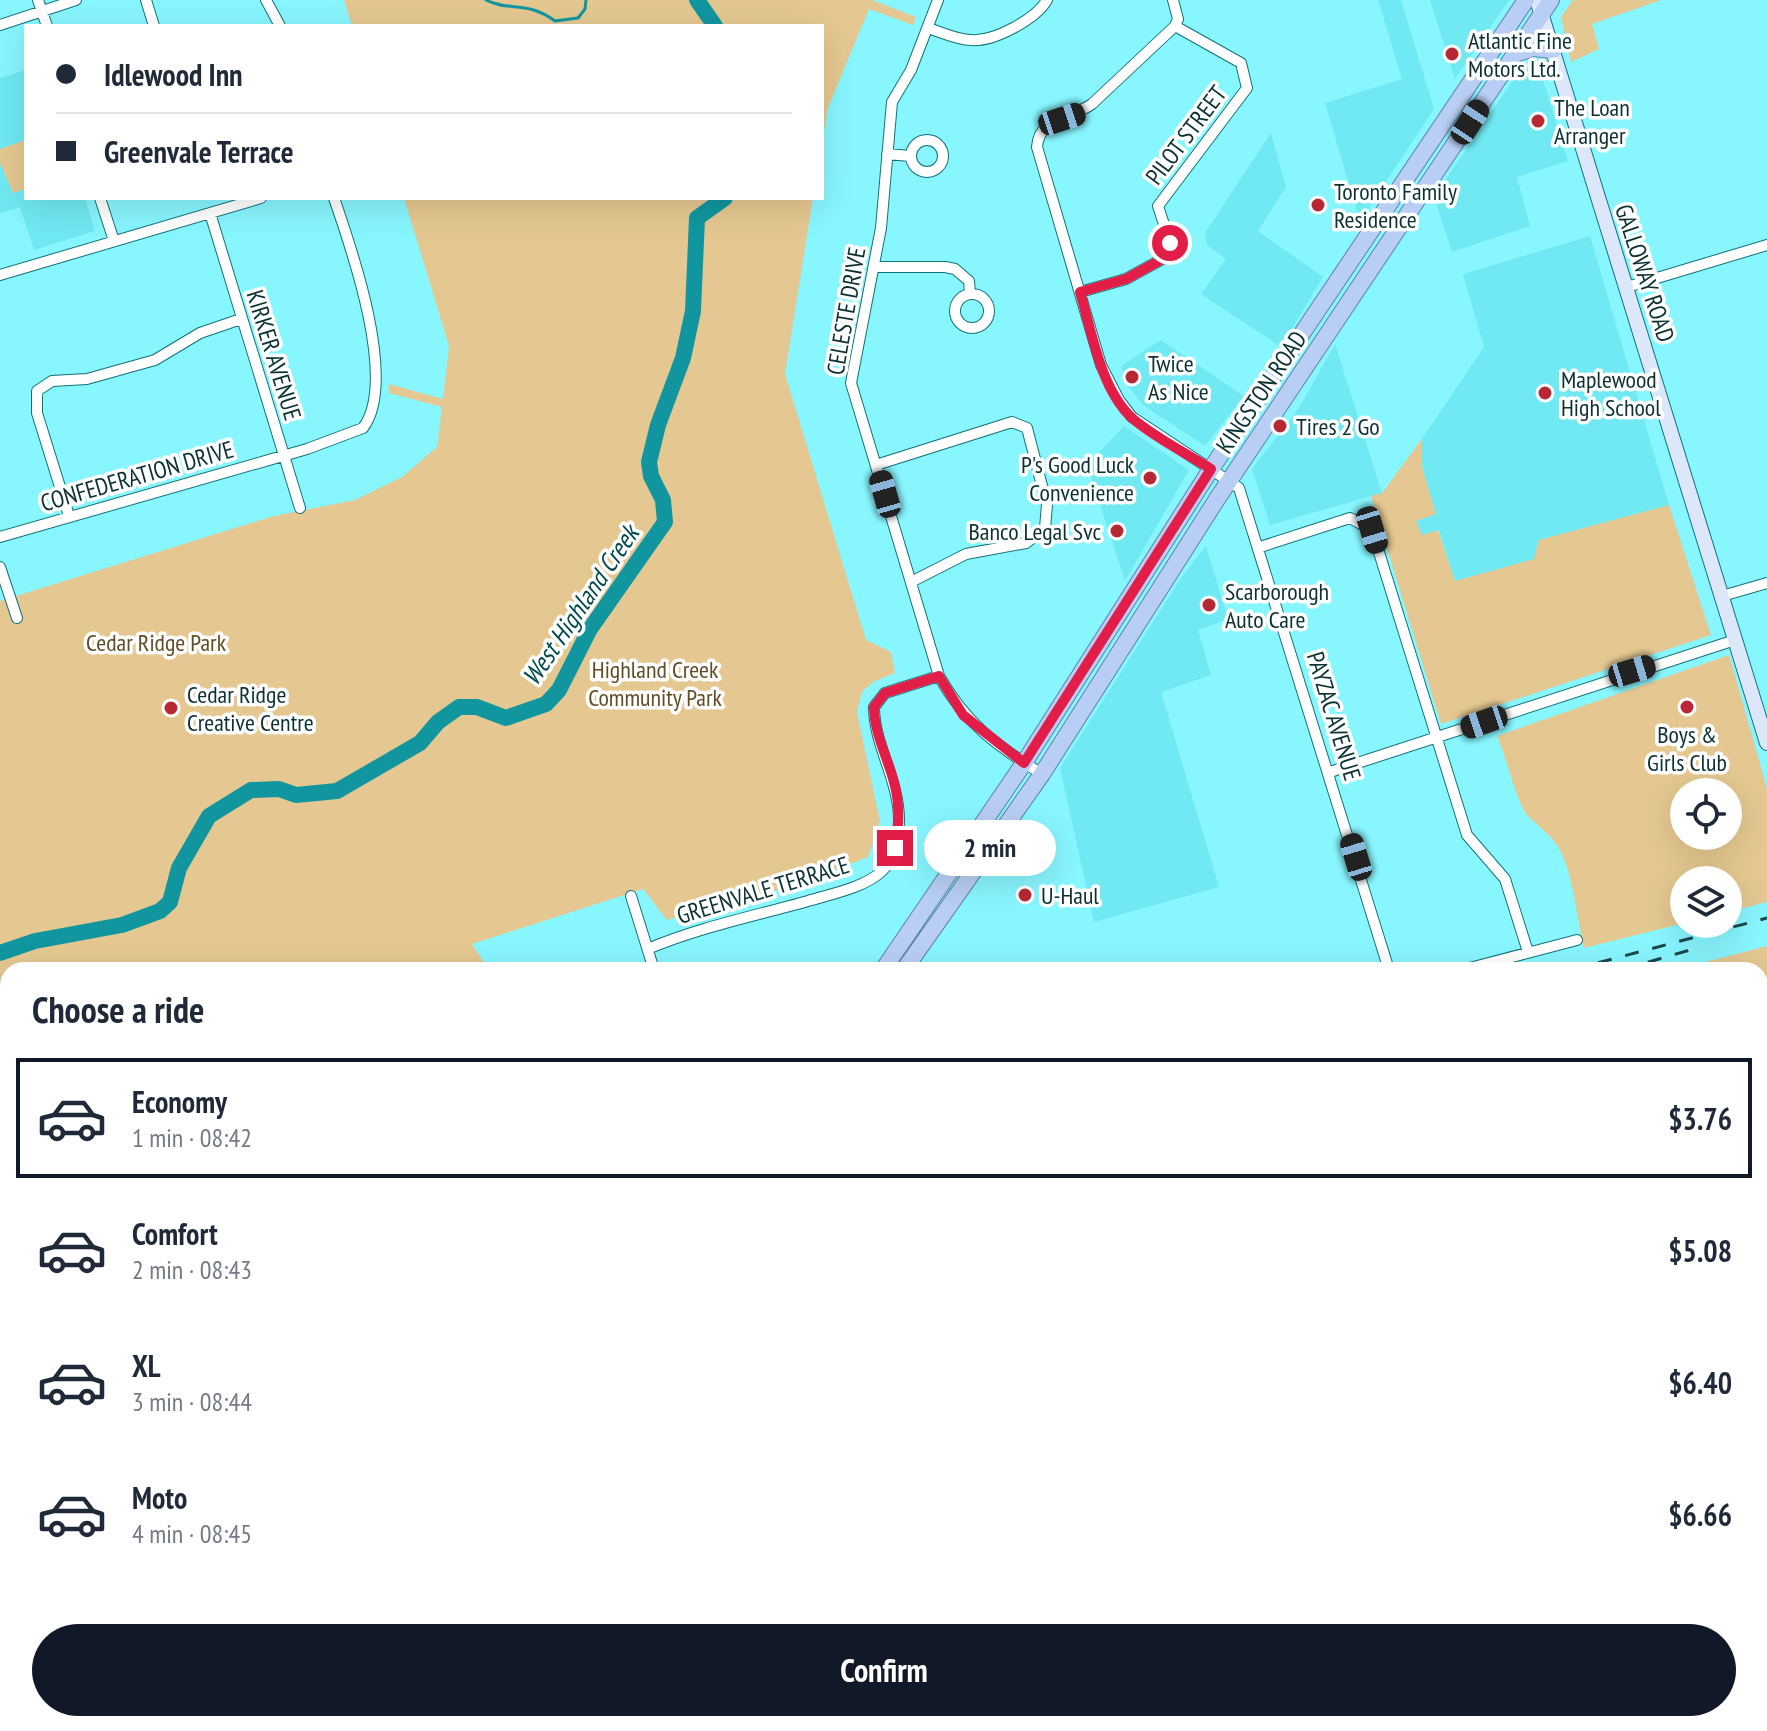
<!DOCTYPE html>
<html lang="en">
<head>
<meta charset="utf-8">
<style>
	:root { --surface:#fff; --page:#f2f2f3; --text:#1f2937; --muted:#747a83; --line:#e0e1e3; --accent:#111827 }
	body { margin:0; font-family:"PT Sans Narrow",sans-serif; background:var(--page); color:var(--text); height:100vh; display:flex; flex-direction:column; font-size:30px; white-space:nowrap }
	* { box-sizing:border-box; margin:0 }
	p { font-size:26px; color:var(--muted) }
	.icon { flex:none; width:44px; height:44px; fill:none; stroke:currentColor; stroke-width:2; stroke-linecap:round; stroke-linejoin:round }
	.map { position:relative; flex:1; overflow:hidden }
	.sheet { position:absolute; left:0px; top:962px; width:1768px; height:770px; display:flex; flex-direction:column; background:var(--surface); border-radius:24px 24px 0 0; box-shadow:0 8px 32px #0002 }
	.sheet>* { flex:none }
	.banner { position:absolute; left:24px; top:24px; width:800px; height:176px; border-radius:0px; box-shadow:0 8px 32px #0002; display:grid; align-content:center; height:176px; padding:0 32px; background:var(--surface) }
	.controls { position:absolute; left:1670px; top:778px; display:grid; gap:16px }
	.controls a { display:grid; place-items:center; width:72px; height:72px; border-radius:50%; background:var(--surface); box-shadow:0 8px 32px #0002; font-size:40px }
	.end { position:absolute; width:36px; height:36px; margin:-18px; border:10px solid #e11d48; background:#fff; box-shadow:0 0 0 4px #fff }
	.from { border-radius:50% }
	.bubble { position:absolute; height:56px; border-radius:28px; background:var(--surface); box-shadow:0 8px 32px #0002; font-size:26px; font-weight:700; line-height:56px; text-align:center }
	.car { position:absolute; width:24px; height:48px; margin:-24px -12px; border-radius:10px; box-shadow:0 0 6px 2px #0007; background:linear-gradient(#222 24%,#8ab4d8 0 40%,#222 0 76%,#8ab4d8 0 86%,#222 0) }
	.banner b { display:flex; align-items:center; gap:28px; height:76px; font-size:30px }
	.banner b+b { border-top:2px solid var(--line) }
	.banner i { width:20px; height:20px; background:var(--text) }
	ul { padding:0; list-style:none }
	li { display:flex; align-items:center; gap:24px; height:120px; margin:0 16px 12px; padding:0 16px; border:4px solid transparent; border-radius:0px }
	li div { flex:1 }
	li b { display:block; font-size:30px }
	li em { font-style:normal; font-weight:700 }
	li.selected { border-color:var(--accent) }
	li>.icon { width:72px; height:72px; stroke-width:1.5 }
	h2 { padding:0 32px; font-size:36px; line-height:96px }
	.button { display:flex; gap:16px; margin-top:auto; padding:16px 32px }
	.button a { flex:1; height:92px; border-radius:48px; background:var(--accent); color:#fff; font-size:32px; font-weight:700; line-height:92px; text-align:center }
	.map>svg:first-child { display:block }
	.built { fill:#70e9f2 }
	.green { fill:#e5c891; fill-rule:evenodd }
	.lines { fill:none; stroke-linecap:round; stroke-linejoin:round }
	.stream { stroke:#11969f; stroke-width:3 }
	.river { stroke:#11969f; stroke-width:16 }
	.street-casing { stroke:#117278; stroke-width:12 }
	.secondary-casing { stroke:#117278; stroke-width:16 }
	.primary-casing { stroke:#5e82ac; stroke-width:18 }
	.street { stroke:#fff; stroke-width:10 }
	.secondary { stroke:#dce7fa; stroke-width:14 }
	.primary { stroke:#b9cef4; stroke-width:16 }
	.rail { stroke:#1b494c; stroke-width:3; stroke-dasharray:14 14; stroke-linecap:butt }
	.route { stroke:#e11d48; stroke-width:10 }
	.poi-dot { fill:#b82734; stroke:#fff; stroke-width:3 }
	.labels { text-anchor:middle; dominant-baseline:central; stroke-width:7; stroke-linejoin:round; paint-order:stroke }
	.poi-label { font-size:24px; fill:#0b3032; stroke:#fff; text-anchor:start }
	.street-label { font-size:24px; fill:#0b3032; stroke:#fff }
	.park-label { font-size:24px; fill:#614c24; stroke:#fff }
	.water-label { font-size:26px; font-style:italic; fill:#004a4e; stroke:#fff }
</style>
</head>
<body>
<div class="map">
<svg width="1767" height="1731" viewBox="0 0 1767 1731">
	<rect width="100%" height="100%" fill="#88f6ff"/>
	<!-- built -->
	<path class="built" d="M1378 0H1401L1434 109 1360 221 1325 103 1402 79Z
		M1430 0H1509L1455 79Z
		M1524 64 1539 66 1568 161 1517 177 1530 226 1452 252 1434 197Z
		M26 70V198H85L95 231 34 250 20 207 0 213V78Z
		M1271 133 1286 187 1258 231 1323 277 1281 347 1201 294 1226 259 1207 245 1205 233Z
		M1590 236 1669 505 1539 540 1535 559 1455 581 1439 530 1422 535 1415 520 1436 514 1422 467V439L1484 347 1463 274Z
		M1161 340 1244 396 1205 446 1143 405 1128 386 1121 366Z
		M1335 344 1382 493 1270 525 1252 469 1299 408Z
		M1124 426 1189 470 1125 581 1087 465Z
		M1206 546 1228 619 1198 630 1211 675 1161 692 1219 887 1094 922 1060 768 1183 575Z
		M908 1724H1179L1182 1731H911Z"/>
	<!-- green -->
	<path class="green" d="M344 0H872L916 17 913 25 869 9 828 108 822 144V26H352Z
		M1573 0H1661L1592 24 1599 49 1571 62 1561 17Z
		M26 140V189L13 193 0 163V149Z
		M404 198H813L785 374 866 640 891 652 895 673 873 682 862 692 857 712 880 821 868 857 799 884 667 920 643 889 472 944 489 970H8V1457L0 1461V601L274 516 355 500 402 477 437 447 442 407 389 393V384L443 399 449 346Z
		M1422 439V467L1436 514 1416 521 1422 535 1438 530 1455 581 1534 559 1539 540 1669 505 1711 635 1441 724 1371 496 1382 493Z
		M1729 655 1767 788V902L1728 912V880H1684V923L1584 948C1577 918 1574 880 1561 852 1553 836 1539 827 1528 816 1518 807 1505 753 1497 736ZM1684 792H1728V836H1684Z
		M1767 946V1050L1760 1052V970H1675Z
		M1091 1724H1185L1184 1731H1069Z"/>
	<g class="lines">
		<!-- stream -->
		<path class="stream" d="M486 0C509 12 527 0 555 21L578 18 585 9 586 0"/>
		<!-- river -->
		<path class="river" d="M697 0 715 26
			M0 953 35 941 122 925 160 911 170 902 179 868 209 816 251 790 279 789 296 795 337 791 420 743 438 722 459 707H477L506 718 546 704 559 690 590 629 665 522 663 500 651 476 649 462 658 425 683 358 693 311 697 218 725 198"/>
		<!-- street casing -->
		<g class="street-casing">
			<path id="street" d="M38 0 47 26
				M146 0 154 26
				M266 0 280 26
				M938 0 911 70 892 102 881 228 851 383 939 676C965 723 997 746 1042 774
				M1173 0 1178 19 1175 26 1092 104C1071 119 1039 117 1037 147L1101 365 1119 400 1132 417 1239 488 1389 970
				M0 25 76 0
				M928 28C941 32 957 40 971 40 994 42 1036 19 1047 0
				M911 156a16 16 0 1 1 32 0a16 16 0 1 1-32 0Z
				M887 154 910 156
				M100 198 114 241
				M210 213 300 508
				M874 267H945L955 269 969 281 970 294
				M0 275 261 198
				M1627 287 1767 245
				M1080 292 1126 279 1168 256 1170 243 1158 206 1247 88 1241 63 1175 26
				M955 311a17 17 0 1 1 34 0a17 17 0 1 1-34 0Z
				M876 465 1012 422 1027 428 1047 505 1045 528 1026 543 966 554 911 582
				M69 516 37 413V391L52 381 87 379 155 360 200 333 241 319
				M0 537 307 449 363 428C398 382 352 250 334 198
				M1260 547 1350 518 1372 530 1467 835 1505 879 1528 952
				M0 567 17 618
				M1722 596 1767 583
				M1330 772 1735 640
				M631 896 654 970
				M650 948C700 927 755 916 808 901 831 894 864 888 882 871 894 860 899 836 899 820 899 780 874 745 874 707L885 693 939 676
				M1462 970 1577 940
				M1760 1081 1767 1079
				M1760 1446 1767 1458
				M0 1716 8 1710
				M176 1724 178 1731
				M294 1724 297 1731
				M885 1724 887 1731
				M1252 1724 1254 1731
				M1481 1724 1485 1731
				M1603 1724 1605 1731
				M1727 1724 1729 1731"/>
		</g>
		<!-- secondary casing -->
		<g class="secondary-casing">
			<path id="secondary" d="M1537 0 1767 743"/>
		</g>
		<!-- primary casing -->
		<g class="primary-casing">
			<path id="primary" d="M1515 54 1533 48 1553 50
				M883 970 1024 763 1211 469 1526 0
				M904 970 1042 774 1217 499 1551 0
				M386 1731 390 1724
				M410 1731 415 1724"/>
		</g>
		<!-- street -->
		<use href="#street" class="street"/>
		<!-- secondary -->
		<use href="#secondary" class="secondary"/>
		<!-- primary -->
		<use href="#primary" class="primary"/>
		<!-- rail -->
		<path class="rail" d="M1571 970 1767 918
			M1621 970 1690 950
			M0 1481 8 1476"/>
	</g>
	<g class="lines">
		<!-- route -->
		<path class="route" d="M895 848C899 827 900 806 895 786 889 760 874 734 874 707L885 693 939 676 963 715 1024 763 1211 469C1186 453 1155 438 1132 418 1100 388 1092 332 1080 292L1126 279 1168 256 1170 243"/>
	</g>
	<!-- markers -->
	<g class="poi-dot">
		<circle cx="1452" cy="54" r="8"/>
		<circle cx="1538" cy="121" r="8"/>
		<circle cx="1318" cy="205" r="8"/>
		<circle cx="1132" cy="377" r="8"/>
		<circle cx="1545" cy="393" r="8"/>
		<circle cx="1280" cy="426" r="8"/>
		<circle cx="1150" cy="478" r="8"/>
		<circle cx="1117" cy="531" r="8"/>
		<circle cx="1209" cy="605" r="8"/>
		<circle cx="1687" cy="707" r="8"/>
		<circle cx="171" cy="708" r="8"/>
		<circle cx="1025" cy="895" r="8"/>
	</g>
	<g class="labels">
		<!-- poi labels -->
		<g class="poi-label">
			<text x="1468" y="40">Atlantic Fine<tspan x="1468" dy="28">Motors Ltd.</tspan></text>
			<text x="1554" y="107">The Loan<tspan x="1554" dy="28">Arranger</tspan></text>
			<text x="1334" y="191">Toronto Family<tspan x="1334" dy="28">Residence</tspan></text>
			<text x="1148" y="363">Twice<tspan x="1148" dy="28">As Nice</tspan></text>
			<text x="1561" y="379">Maplewood<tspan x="1561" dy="28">High School</tspan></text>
			<text x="1296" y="426">Tires 2 Go</text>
			<text x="1134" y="464" text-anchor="end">P's Good Luck<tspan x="1134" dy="28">Convenience</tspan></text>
			<text x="1101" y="531" text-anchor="end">Banco Legal Svc</text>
			<text x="1225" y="591">Scarborough<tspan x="1225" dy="28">Auto Care</tspan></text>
			<text x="187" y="694">Cedar Ridge<tspan x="187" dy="28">Creative Centre</tspan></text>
			<text x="1687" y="734" text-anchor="middle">Boys &amp;<tspan x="1687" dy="28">Girls Club</tspan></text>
			<text x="1041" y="895">U-Haul</text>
		</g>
		<!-- street labels -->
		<g class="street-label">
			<text transform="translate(1186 135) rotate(-53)">PILOT STREET</text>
			<text transform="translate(1645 273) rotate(72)">GALLOWAY ROAD</text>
			<text transform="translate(846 311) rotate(-80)">CELESTE DRIVE</text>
			<text transform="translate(274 355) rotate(73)">KIRKER AVENUE</text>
			<text transform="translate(1261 392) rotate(-56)">KINGSTON ROAD</text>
			<text transform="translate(137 476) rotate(-16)">CONFEDERATION DRIVE</text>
			<text transform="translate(1334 716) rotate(73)">PAYZAC AVENUE</text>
			<text transform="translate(763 890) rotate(-17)">GREENVALE TERRACE</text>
		</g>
		<!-- park labels -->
		<g class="park-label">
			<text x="156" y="642">Cedar Ridge Park</text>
			<text x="655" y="669">Highland Creek<tspan x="655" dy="28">Community Park</tspan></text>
		</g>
		<!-- water labels -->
		<g class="water-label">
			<text transform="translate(580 605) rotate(-56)">West Highland Creek</text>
		</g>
	</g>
</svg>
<div class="controls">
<a><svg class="icon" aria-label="locate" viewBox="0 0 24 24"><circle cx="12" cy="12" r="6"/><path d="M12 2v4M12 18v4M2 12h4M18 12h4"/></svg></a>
<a><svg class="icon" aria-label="layers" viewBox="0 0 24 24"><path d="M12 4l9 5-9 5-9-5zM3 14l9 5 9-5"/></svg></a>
</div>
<i class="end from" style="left:1170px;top:243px"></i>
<i class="end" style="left:895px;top:848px"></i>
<div class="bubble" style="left:924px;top:820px;width:132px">2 min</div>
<i class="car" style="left:1062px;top:119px;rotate:72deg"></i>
<i class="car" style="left:1470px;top:122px;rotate:33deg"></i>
<i class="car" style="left:885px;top:494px;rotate:344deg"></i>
<i class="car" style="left:1372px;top:530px;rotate:163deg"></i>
<i class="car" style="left:1632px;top:671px;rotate:73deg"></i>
<i class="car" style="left:1484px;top:722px;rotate:251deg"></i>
<i class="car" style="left:1356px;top:857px;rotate:343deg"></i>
<div class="banner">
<b><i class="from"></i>Idlewood Inn</b>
<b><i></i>Greenvale Terrace</b>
</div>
<section class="sheet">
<h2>Choose a ride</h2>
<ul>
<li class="selected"><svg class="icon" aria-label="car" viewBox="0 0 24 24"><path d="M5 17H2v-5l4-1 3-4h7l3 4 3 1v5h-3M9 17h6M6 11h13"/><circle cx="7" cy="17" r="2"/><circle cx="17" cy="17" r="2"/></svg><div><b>Economy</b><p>1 min · 08:42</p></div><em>$3.76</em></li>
<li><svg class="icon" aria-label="car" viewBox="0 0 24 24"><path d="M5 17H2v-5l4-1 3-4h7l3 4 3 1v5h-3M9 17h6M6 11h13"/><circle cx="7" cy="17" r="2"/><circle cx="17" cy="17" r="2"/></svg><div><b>Comfort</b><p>2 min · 08:43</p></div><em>$5.08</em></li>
<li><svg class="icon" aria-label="car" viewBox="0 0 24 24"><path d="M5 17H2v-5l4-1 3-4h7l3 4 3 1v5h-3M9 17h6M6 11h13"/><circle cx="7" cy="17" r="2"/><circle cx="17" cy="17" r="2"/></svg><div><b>XL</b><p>3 min · 08:44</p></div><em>$6.40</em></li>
<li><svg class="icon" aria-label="car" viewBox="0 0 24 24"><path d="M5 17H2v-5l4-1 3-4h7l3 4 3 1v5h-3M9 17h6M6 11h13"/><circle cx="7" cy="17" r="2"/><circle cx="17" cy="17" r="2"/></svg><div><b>Moto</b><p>4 min · 08:45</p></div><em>$6.66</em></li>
</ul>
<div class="button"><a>Confirm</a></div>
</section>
</div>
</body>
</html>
